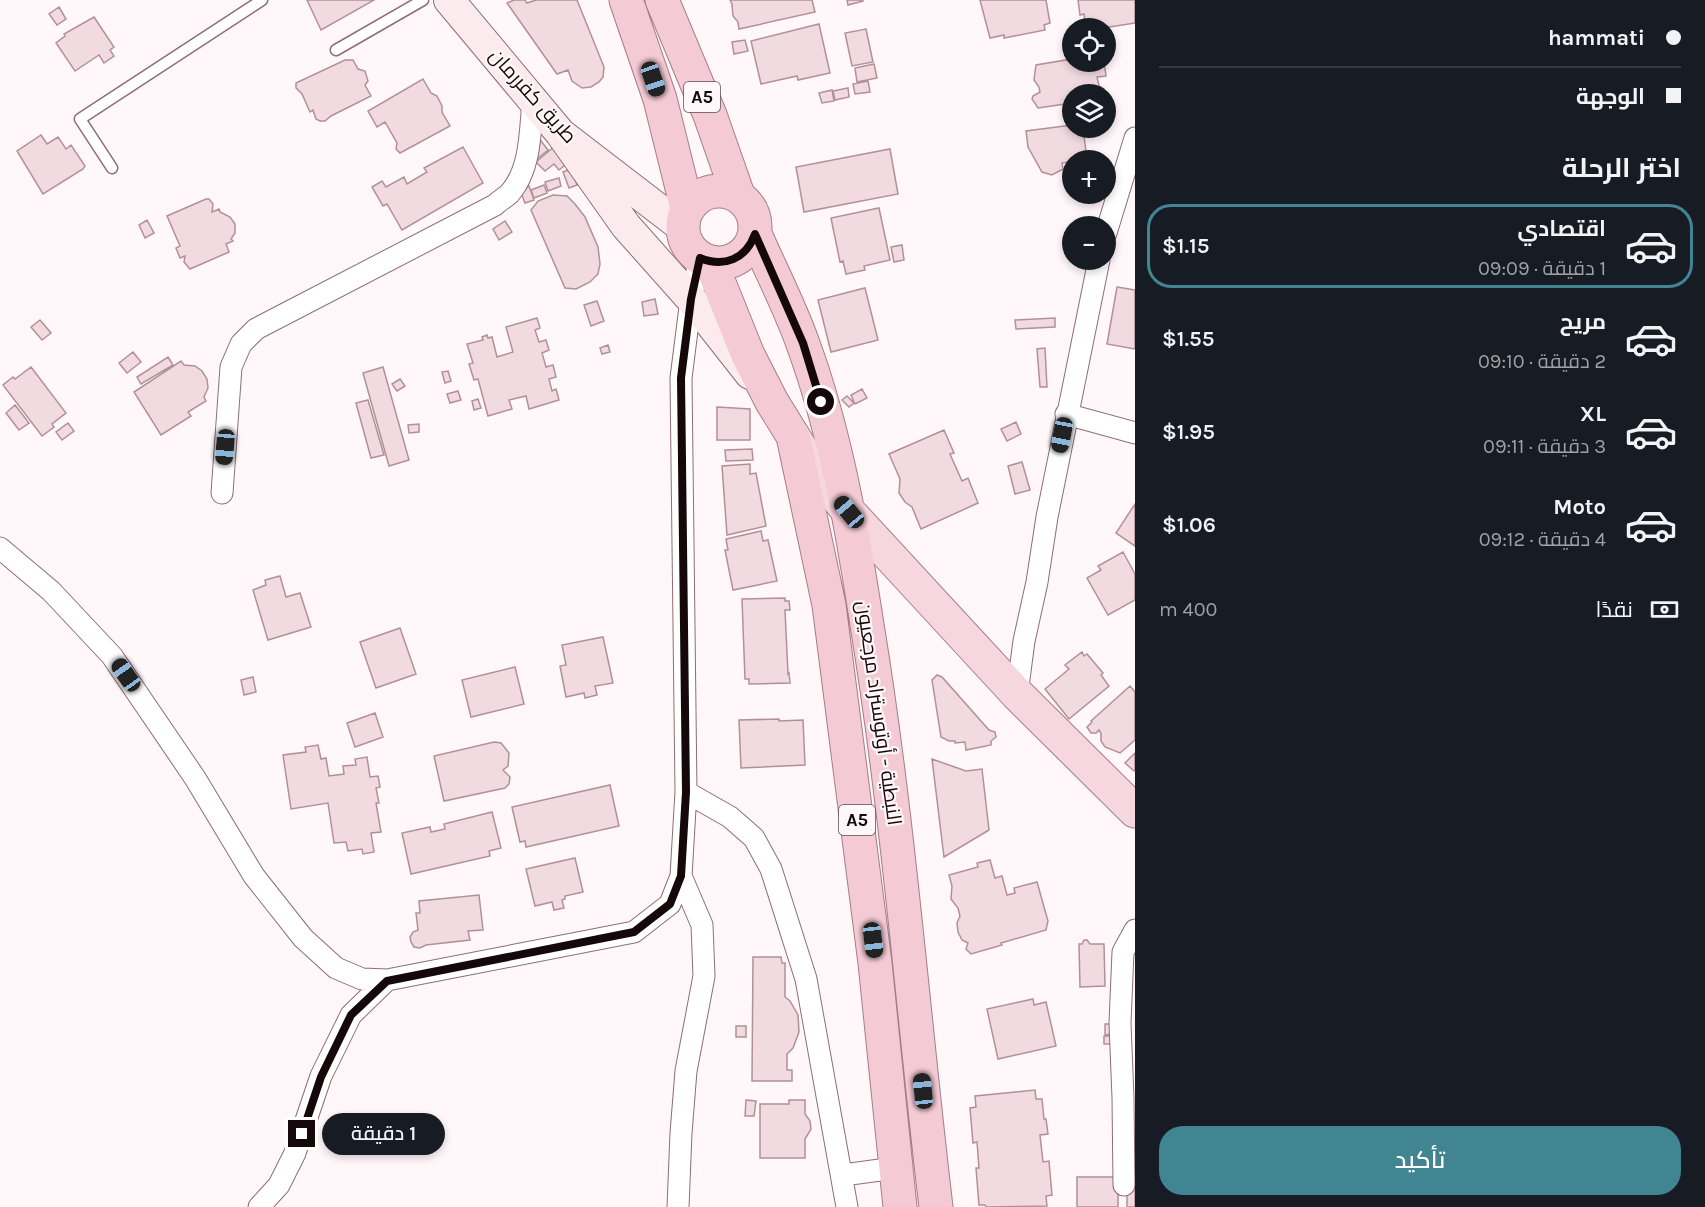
<!DOCTYPE html>
<html lang="ar">
<head>
<meta charset="utf-8">
<style>
	:root { --surface:#171b24; --page:#20242c; --text:#f1f3f6; --muted:#9ea1a6; --line:#363941; --accent:#418593 }
	body { margin:0; font-family:Karla,Cairo,sans-serif; background:var(--page); color:var(--text); direction:rtl; height:100vh; display:flex; flex-direction:column; font-size:22px; white-space:nowrap }
	* { box-sizing:border-box; margin:0 }
	p { font-size:20px; color:var(--muted) }
	.icon { flex:none; width:33px; height:33px; fill:none; stroke:currentColor; stroke-width:2; stroke-linecap:round; stroke-linejoin:round }
	.map { position:relative; flex:1; overflow:hidden; direction:ltr }
	.drawer { display:flex; flex-direction:column; background:var(--surface); width:570px }
	.drawer>* { flex:none }
	.top-card { display:grid; align-content:center; height:132px; padding:0 24px; background:var(--surface) }
	.fabs { position:absolute; left:1062px; top:18px; display:grid; gap:12px }
	.fabs a { display:grid; place-items:center; width:54px; height:54px; border-radius:50%; background:var(--surface); box-shadow:0 3px 9px #0003; font-size:30px }
	.end { position:absolute; width:27px; height:27px; margin:-14px; border:8px solid #14080b; background:#fff; box-shadow:0 0 0 3px #fff }
	.from { border-radius:50% }
	.bubble { position:absolute; height:42px; border-radius:21px; background:var(--surface); box-shadow:0 3px 9px #0003; font-size:20px; font-weight:600; line-height:42px; text-align:center; direction:rtl }
	.car { position:absolute; width:18px; height:36px; margin:-18px -9px; border-radius:8px; box-shadow:0 0 4px 2px #0007; background:linear-gradient(#222 24%,#8ab4d8 0 40%,#222 0 76%,#8ab4d8 0 86%,#222 0) }
	.top-card b { display:flex; align-items:center; gap:21px; height:57px; font-size:22px }
	.top-card b+b { border-top:2px solid var(--line) }
	.top-card i { width:15px; height:15px; background:var(--text) }
	ul { padding:0; list-style:none }
	li { display:flex; align-items:center; gap:18px; height:84px; margin:0 12px 9px; padding:0 12px; border:3px solid transparent; border-radius:24px }
	li div { flex:1 }
	li b { display:block; font-size:22px }
	li em { font-style:normal; font-weight:600 }
	li.on { border-color:var(--accent) }
	li>.icon { width:54px; height:54px; stroke-width:1.5 }
	h2 { padding:0 24px; font-size:27px; line-height:72px }
	.pay { display:flex; align-items:center; gap:15px; height:66px; padding:0 24px; font-size:22px }
	.pay p { margin-inline-start:auto }
	.primary-button { display:flex; gap:12px; margin-top:auto; padding:12px 24px }
	.primary-button a { flex:1; height:69px; border-radius:24px; background:var(--accent); color:#fff; font-size:24px; font-weight:600; line-height:69px; text-align:center }
	main { display:flex; flex:1; min-height:0 }
	.map>svg:first-child { display:block }
	.building { fill:#f1dbe0; stroke:#b39098; stroke-width:1.5 }
	.lines { fill:none; stroke-linecap:round; stroke-linejoin:round }
	.service-casing { stroke:#8e6d75; stroke-width:13 }
	.minor-casing { stroke:#8e6d75; stroke-width:23 }
	.secondary-casing { stroke:#8e6d75; stroke-width:32 }
	.primary-casing { stroke:#a47e87; stroke-width:35 }
	.trunk-casing { stroke:#a47e87; stroke-width:35 }
	.service { stroke:#fff; stroke-width:10 }
	.minor { stroke:#fff; stroke-width:21 }
	.secondary { stroke:#fbebef; stroke-width:30 }
	.primary { stroke:#f7d7df; stroke-width:33 }
	.trunk { stroke:#f4cad4; stroke-width:33 }
	.route { stroke:#14080b; stroke-width:8 }
	.labels { text-anchor:middle; dominant-baseline:central; stroke-width:4.5; stroke-linejoin:round; paint-order:stroke }
	.shield { fill:#fff7f9; stroke:#5a5052; stroke-width:1.5 }
	.shield-label { font-size:18px; font-weight:bold; fill:#14080b }
	.street-label { font-size:20px; fill:#14080b; stroke:#fff7f9 }
</style>
</head>
<body>
<main>
<section class="drawer">
<div class="top-card">
<b><i class="from"></i>hammati</b>
<b><i></i>الوجهة</b>
</div>
<h2>اختر الرحلة</h2>
<ul>
<li class="on"><svg class="icon" aria-label="car" viewBox="0 0 24 24"><path d="M5 17H2v-5l4-1 3-4h7l3 4 3 1v5h-3M9 17h6M6 11h13"/><circle cx="7" cy="17" r="2"/><circle cx="17" cy="17" r="2"/></svg><div><b>اقتصادي</b><p>1 دقيقة · 09:09</p></div><em>$1.15</em></li>
<li><svg class="icon" aria-label="car" viewBox="0 0 24 24"><path d="M5 17H2v-5l4-1 3-4h7l3 4 3 1v5h-3M9 17h6M6 11h13"/><circle cx="7" cy="17" r="2"/><circle cx="17" cy="17" r="2"/></svg><div><b>مريح</b><p>2 دقيقة · 09:10</p></div><em>$1.55</em></li>
<li><svg class="icon" aria-label="car" viewBox="0 0 24 24"><path d="M5 17H2v-5l4-1 3-4h7l3 4 3 1v5h-3M9 17h6M6 11h13"/><circle cx="7" cy="17" r="2"/><circle cx="17" cy="17" r="2"/></svg><div><b>XL</b><p>3 دقيقة · 09:11</p></div><em>$1.95</em></li>
<li><svg class="icon" aria-label="car" viewBox="0 0 24 24"><path d="M5 17H2v-5l4-1 3-4h7l3 4 3 1v5h-3M9 17h6M6 11h13"/><circle cx="7" cy="17" r="2"/><circle cx="17" cy="17" r="2"/></svg><div><b>Moto</b><p>4 دقيقة · 09:12</p></div><em>$1.06</em></li>
</ul>
<div class="pay"><svg class="icon" aria-label="cash" viewBox="0 0 24 24"><path d="M3 7h18v10H3z"/><circle cx="12" cy="12" r="2"/></svg>نقدًا<p>400 m</p></div>
<div class="primary-button"><a>تأكيد</a></div>
</section>
<div class="map">
<svg width="1135" height="1207" viewBox="0 0 1135 1207">
	<rect width="100%" height="100%" fill="#fff7f9"/>
	<!-- building -->
	<path class="building" d="M307 0H374L321 30Z
		M514 0H525L527 3 536 0H577L604 67 603 77 599 82 591 87 582 88 572 81 568 70 557 74 507 3Z
		M730 0H812L815 12 739 29 738 22 733 16 732 4Z
		M847 0H862L863 1 848 5Z
		M980 0H1046L1050 23 1044 25 1045 30 1004 38V35L990 38Z
		M1078 0H1135V23L1103 28 1100 27 1086 28 1084 14 1080 15Z
		M59 7 66 19 57 25 49 14Z
		M94 17 114 47 110 50 114 56 104 63 99 55 75 71 56 43 65 36 64 34Z
		M819 24 830 73 798 80 797 76 761 84 751 41Z
		M866 29 873 62 852 66 845 33Z
		M745 40 748 51 734 54 732 42Z
		M1072 59V62H1104L1106 76 1097 77 1099 86 1104 89 1103 91 1072 94V103L1038 108 1032 99 1033 96 1040 92 1039 87 1034 80 1036 65Z
		M345 60H353L358 69 365 71 368 81 365 85 371 96 331 116 325 121H320L316 119 313 110 310 112 302 94 296 88V83Z
		M874 64 877 78 857 82 855 68Z
		M423 79 431 93 437 96 442 106V112L450 126 400 153 396 149 397 143 385 122 377 127 368 111Z
		M868 81 870 92 855 94 853 84Z
		M848 88 849 97 835 100 833 91Z
		M832 90 834 101 822 103 819 93Z
		M1072 125V128H1083L1087 159 1062 163 1063 169 1052 175 1042 172 1028 147 1026 131Z
		M41 135 47 144 58 137 66 149 71 145 85 166 83 169 43 194 17 151Z
		M541 141 548 150 538 158 530 149Z
		M556 145 570 161 559 170 554 164 545 171 536 162Z
		M463 147 483 183 402 230 387 204 383 206 372 187 382 181 386 187 404 177 407 184 427 172 424 168Z
		M890 149 898 194 804 212 796 167Z
		M571 169 577 185 569 188 563 172Z
		M559 178 561 186 548 191 545 182Z
		M544 185 547 193 534 198 531 190Z
		M529 186 534 200 525 203 520 190Z
		M553 195 567 196 575 204 585 217 598 247 600 264 598 274 590 282 576 289 565 288 531 210 538 201Z
		M206 199H209L213 204 212 212 219 209 220 212 230 217 235 224V233L231 239 233 241 226 244 229 252 190 269 184 262 185 256 180 258 176 248 180 246 167 216Z
		M879 208 890 260 864 266 865 270 846 274 843 261 840 262 831 218Z
		M147 220 154 233 145 238 139 225Z
		M505 221 512 232 499 240 493 229Z
		M902 245 904 260 894 262 891 247Z
		M1117 287 1135 290V349L1107 344Z
		M865 288 878 340 831 352 818 300Z
		M655 299 658 314 644 316 642 302Z
		M597 301 604 321 591 326 584 305Z
		M537 318 540 328 535 330 539 342 546 340 549 350 542 353 546 367 553 365 556 377 549 379 552 391 556 389 559 400 529 409 526 396 509 400 512 409 488 416 478 379 474 380 469 364 473 363 467 344 483 340 482 337 487 335 488 338 492 337 497 357 513 352 506 327Z
		M1055 318V327L1016 329 1015 320Z
		M40 320 51 333 42 340 31 327Z
		M608 345 610 352 602 354 600 348Z
		M1045 348 1047 387H1040L1037 349Z
		M133 352 141 362 127 373 119 363Z
		M168 357 173 365 141 384 137 377Z
		M181 361 184 365 195 366 202 371 207 379 208 388 204 397 206 401 188 412 191 416 161 435 134 392Z
		M31 367 66 413 52 424 54 427 42 436 3 385 13 377 15 379Z
		M383 367 409 460 389 466 363 373Z
		M448 371 451 381 445 383 442 372Z
		M400 379 405 386 397 391 392 384Z
		M862 389 867 398 855 404 851 395Z
		M458 391 461 400 450 403 447 394Z
		M847 396 854 403 849 407 842 400Z
		M478 399 481 408 474 410 472 401Z
		M368 400 384 455 371 458 356 403Z
		M15 405 29 423 19 430 6 413Z
		M717 407 750 409V440H717Z
		M1016 422 1021 434 1007 441 1001 429Z
		M68 423 74 431 62 440 56 432Z
		M419 424V432L409 433 408 425Z
		M944 430 954 453 950 454 962 481 968 478 978 503 921 529 912 507 905 502 899 493 900 479 889 454Z
		M752 449 753 460 726 461 725 450Z
		M1022 462 1030 490 1015 494 1008 466Z
		M750 464V474L756 473 766 526 727 535 722 466Z
		M1135 504V546L1116 533Z
		M761 531 763 541 768 540 777 581 733 590 725 550H728L726 539Z
		M1123 552 1135 574V600L1108 615 1087 578 1101 570 1098 566Z
		M280 576 286 597 300 593 311 627 268 640 253 590 266 585 265 580Z
		M785 598V601H789L790 610H785L788 674 789 673 790 683 749 684V679H745L742 599Z
		M400 628 416 674 376 688 360 642Z
		M603 637 613 683 595 686 597 695 585 698 584 693 566 697 560 666 566 665 562 645Z
		M1082 652 1084 656 1087 654 1103 673 1101 675 1109 686 1069 719 1045 689 1069 669 1065 665Z
		M515 667 524 704 471 717 462 680Z
		M937 675 942 677 989 730 995 732 996 737 991 741V745L966 750 965 742 955 743V741H949L941 737 932 680Z
		M253 677 256 692 244 695 241 680Z
		M1130 686 1135 692V740L1120 753 1105 747 1101 741V733L1099 730 1096 733H1091L1087 727 1092 722 1091 721Z
		M375 713 383 737 355 747 347 723Z
		M779 719V721L803 720 805 765 741 768 739 720Z
		M494 742 501 743 509 753 508 766 503 770 510 777 509 784 505 788 444 801 434 756Z
		M318 745 321 759 326 758 329 776 344 774 343 766 356 765 355 759 367 757 370 777 378 776 380 787 376 788 379 803H376L381 832 371 833 374 852 363 854 362 849 348 851 346 842 334 843 328 803 291 809 283 755 306 752 305 747Z
		M1135 753V770L1134 771 1125 763Z
		M932 759 966 771 982 769 989 830 944 857Z
		M610 785 619 826 526 847 525 841 520 842 512 807Z
		M492 812 501 848 489 851 490 856 411 874 402 833 430 827 431 832 445 829 444 824Z
		M575 858 583 892 565 896V899L562 900 564 908 554 910 552 902 535 906 526 869Z
		M990 860 995 878 1002 876 1007 895 1015 893 1014 888 1037 882 1048 921 1046 930 1001 943 1002 945 971 954 966 949 968 943 962 940 958 932 957 923 960 916 958 908 951 899 952 886 949 875 978 867 977 863Z
		M479 895 483 930 468 931 470 940 426 945 420 948 414 947 411 942 410 937 413 932 418 930 416 913H420L419 901Z
		M1084 940H1087L1090 944H1104L1105 986 1080 987 1079 944H1082Z
		M753 957H781L782 963H785V997L790 1001 798 1015 799 1032 793 1048 787 1054V1070H792V1081H752Z
		M1033 999 1034 1005 1046 1002 1056 1046 998 1059 987 1009Z
		M1105 1024H1113V1034L1105 1035Z
		M736 1026H746V1037H736Z
		M1104 1036H1111L1112 1044H1104Z
		M1035 1090 1036 1099H1042L1044 1119H1046L1048 1134 1040 1135 1043 1162 1049 1161 1052 1195 1046 1196 1047 1206 986 1207 985 1205H979L976 1168H979L977 1142 973 1143 970 1108 976 1107 975 1096Z
		M746 1100 756 1101 754 1116H745Z
		M789 1100H805V1114L810 1121 811 1129 805 1139V1158H760V1104H789Z
		M1077 1177H1118V1207H1077Z
		M1135 1180V1207H1127V1185Z"/>
	<g class="lines">
		<!-- service casing -->
		<g class="service-casing">
			<path id="service" d="M336 50 423 0
				M112 168 80 119 262 0"/>
		</g>
		<!-- minor casing -->
		<g class="minor-casing">
			<path id="minor" d="M1106 233 1135 138
				M1066 414 1135 433
				M222 493 231 367 241 344 256 329 495 205C499 201 506 197 510 193 531 169 530 131 533 101
				M0 548 51 591 112 656 195 778 254 876 303 938 336 968 362 979 387 980 634 932 670 904 681 876 686 792 681 378 691 299 700 258
				M1017 694 1024 641 1037 582 1047 517 1099 260
				M686 792 730 817 754 838 771 869 806 979 847 1207
				M843 1175 895 1168
				M1124 1185 1123 1098 1120 1023 1123 952 1135 930
				M259 1207 279 1185 295 1153 321 1076 351 1015 387 980
				M678 1207 681 1133 686 1071 704 976 702 925 681 876"/>
		</g>
		<!-- secondary casing -->
		<g class="secondary-casing">
			<path id="secondary" d="M449 0 561 134 682 227
				M561 134 626 226 691 299 750 374"/>
		</g>
		<!-- primary casing -->
		<g class="primary-casing">
			<path id="primary" d="M793 436 815 471 849 512 1017 694 1135 811"/>
		</g>
		<!-- trunk casing -->
		<g class="trunk-casing">
			<path id="trunk" d="M626 0 660 99 687 208
				M662 0 710 115 738 195
				M683 227a36 36 0 1 1 72 0a36 36 0 1 1-72 0Z
				M755 234C771 271 790 307 803 344 837 437 853 534 868 631 899 822 913 1015 936 1207
				M711 263 748 355 772 402 793 436 829 605 875 963 900 1207"/>
		</g>
		<!-- service -->
		<use href="#service" class="service"/>
		<!-- minor -->
		<use href="#minor" class="minor"/>
		<!-- secondary -->
		<use href="#secondary" class="secondary"/>
		<!-- primary -->
		<use href="#primary" class="primary"/>
		<!-- trunk -->
		<use href="#trunk" class="trunk"/>
	</g>
	<g class="lines">
		<!-- route -->
		<path class="route" d="M302 1134 321 1077 351 1015 387 981 634 932 670 904 681 876 686 792 681 378 691 299 700 258C724 268 746 259 755 234L803 343 821 402"/>
	</g>
	<g class="labels">
		<!-- shield labels -->
		<g class="shield">
			<rect x="684" y="82" width="36" height="30" rx="4.5"/>
			<rect x="839" y="805" width="36" height="30" rx="4.5"/>
		</g>
		<g class="shield-label">
			<text x="702" y="97">A5</text>
			<text x="857" y="820">A5</text>
		</g>
		<!-- street labels -->
		<g class="street-label">
			<text transform="translate(533 96) rotate(48)">طريق كفررمان</text>
			<text transform="translate(879 713) rotate(82)">النبطية - أوتوستراد مرجعيون</text>
		</g>
	</g>
</svg>
<div class="fabs">
<a><svg class="icon" aria-label="locate" viewBox="0 0 24 24"><circle cx="12" cy="12" r="6"/><path d="M12 2v4M12 18v4M2 12h4M18 12h4"/></svg></a>
<a><svg class="icon" aria-label="layers" viewBox="0 0 24 24"><path d="M12 4l9 5-9 5-9-5zM3 14l9 5 9-5"/></svg></a>
<a>+</a>
<a>−</a>
</div>
<i class="end from" style="left:821px;top:402px"></i>
<i class="end" style="left:302px;top:1134px"></i>
<div class="bubble" style="left:322px;top:1113px;width:123px">1 دقيقة</div>
<i class="car" style="left:653px;top:79px;rotate:161deg"></i>
<i class="car" style="left:1062px;top:435px;rotate:191deg"></i>
<i class="car" style="left:225px;top:447px;rotate:185deg"></i>
<i class="car" style="left:849px;top:512px;rotate:320deg"></i>
<i class="car" style="left:126px;top:675px;rotate:325deg"></i>
<i class="car" style="left:873px;top:940px;rotate:173deg"></i>
<i class="car" style="left:923px;top:1091px;rotate:354deg"></i>
</div>
</main>
</body>
</html>
